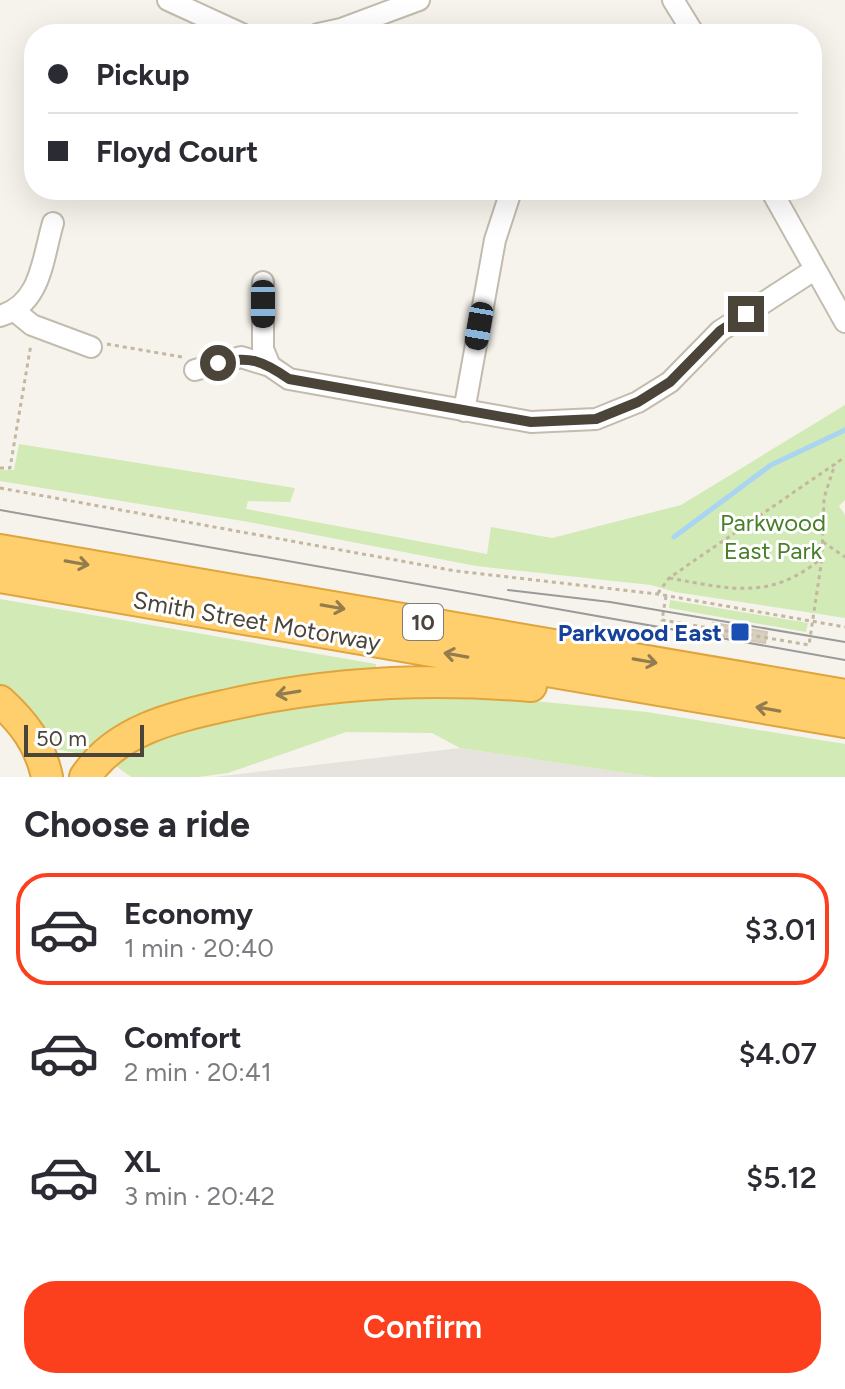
<!DOCTYPE html>
<html lang="en">
<head>
<meta charset="utf-8">
<style>
	:root { --surface:#fff; --page:#f2f2f3; --text:#2b2b33; --muted:#7c7c81; --line:#e1e1e2; --accent:#fc3f1d }
	body { margin:0; font-family:Figtree,sans-serif; background:var(--page); color:var(--text); height:100vh; display:flex; flex-direction:column; font-size:30px; white-space:nowrap }
	* { box-sizing:border-box; margin:0 }
	p { font-size:26px; color:var(--muted) }
	.icon { flex:none; width:44px; height:44px; fill:none; stroke:currentColor; stroke-width:2; stroke-linecap:round; stroke-linejoin:round }
	.map { position:relative; height:777px; overflow:hidden }
	.side { display:flex; flex-direction:column; background:var(--surface); flex:1 }
	.side>* { flex:none }
	.top-card { position:absolute; left:24px; top:24px; width:798px; height:176px; border-radius:32px; box-shadow:0 8px 32px #0002; display:grid; align-content:center; height:176px; padding:0 24px; background:var(--surface) }
	.scale { position:absolute; left:24px; bottom:20px; width:120px; box-sizing:border-box; padding-left:8px; border:4px solid #4b4439; border-top:0; font-size:22px; line-height:28px; white-space:nowrap; color:#4b4439; -webkit-text-stroke:6px #fff; paint-order:stroke }
	.end { position:absolute; width:36px; height:36px; margin:-18px; border:10px solid #4b4439; background:#fff; box-shadow:0 0 0 4px #fff }
	.from { border-radius:50% }
	.car { position:absolute; width:24px; height:48px; margin:-24px -12px; border-radius:10px; box-shadow:0 0 6px 2px #0007; background:linear-gradient(#222 24%,#8ab4d8 0 40%,#222 0 76%,#8ab4d8 0 86%,#222 0) }
	.top-card b { display:flex; align-items:center; gap:28px; height:76px; font-size:30px }
	.top-card b+b { border-top:2px solid var(--line) }
	.top-card i { width:20px; height:20px; background:var(--text) }
	ul { padding:0; list-style:none }
	li { display:flex; align-items:center; gap:24px; height:112px; margin:0 16px 12px; padding:0 8px; border:4px solid transparent; border-radius:32px }
	li div { flex:1 }
	li b { display:block; font-size:30px }
	li em { font-style:normal; font-weight:600 }
	li.active { border-color:var(--accent) }
	li>.icon { width:72px; height:72px; stroke-width:1.5 }
	h2 { padding:0 24px; font-size:36px; line-height:96px }
	.primary-button { display:flex; gap:16px; margin-top:auto; padding:16px 24px }
	.primary-button a { flex:1; height:92px; border-radius:32px; background:var(--accent); color:#fff; font-size:32px; font-weight:600; line-height:92px; text-align:center }
	.map>svg:first-child { display:block }
	.industrial { fill:#e6e2dd }
	.green { fill:#d2eab5 }
	.lines { fill:none; stroke-linecap:round; stroke-linejoin:round }
	.stream { stroke:#a9d4f2; stroke-width:5 }
	.building { fill:#d8cfc1; stroke:#d3c7b4; stroke-width:2 }
	.minor-casing { stroke:#c2bbae; stroke-width:24 }
	.highway-casing { stroke:#e0a43c; stroke-width:34 }
	.path { stroke:#c4b79f; stroke-width:3; stroke-dasharray:4 4; stroke-linecap:butt }
	.minor { stroke:#fff; stroke-width:20 }
	.highway { stroke:#ffcf6e; stroke-width:30 }
	.tram { stroke:#9a9a9a; stroke-width:2 }
	.oneway { stroke:#937c4e }
	.route { stroke:#4b4439; stroke-width:10 }
	.transit-dot { fill:#1a4fb4; stroke:#fff; stroke-width:3 }
	.labels { text-anchor:middle; dominant-baseline:central; stroke-width:6; stroke-linejoin:round; paint-order:stroke }
	.shield { fill:#fff; stroke:#817c74; stroke-width:2 }
	.shield-label { font-size:22px; font-weight:bold; fill:#4b4439 }
	.park-label { font-size:24px; fill:#4a7f2a; stroke:#fff }
	.street-label { font-size:24px; fill:#4b4439; stroke:#fff }
	.transit-label { font-size:24px; font-weight:bold; fill:#164399; stroke:#fff; text-anchor:end }
</style>
</head>
<body>
<div class="map">
<svg width="845" height="777" viewBox="0 0 845 777">
	<rect width="100%" height="100%" fill="#f6f3ec"/>
	<!-- industrial -->
	<path class="industrial" d="M460 748 653 777H214Z"/>
	<!-- green -->
	<path class="green" d="M845 405V500L839 506 845 515V618L675 592 651 585 476 566 243 521 0 481V470H14L19 444 295 488 290 502 248 501 246 509 487 554 491 527 552 538 681 505Z
		M0 599 376 664V674L87 755 49 748 0 690Z
		M670 600 808 623 806 632 669 608Z
		M356 692 502 698 647 712 845 744V777H653L460 748 432 733 346 732 228 773 199 777H131L116 766 121 751 183 729Z"/>
	<g class="lines">
		<!-- stream -->
		<path class="stream" d="M674 537 771 465 845 430"/>
	</g>
	<!-- building -->
	<path class="building" d="M713 623 767 632 765 643 711 634Z"/>
	<g class="lines">
		<!-- minor casing -->
		<g class="minor-casing">
			<path id="minor" d="M168 0 242 34
				M673 0 694 34
				M318 34 341 29 419 0
				M771 190 845 322
				M263 282V349L270 366 289 379 531 422 596 419 638 402 670 382 720 331 814 270
				M16 312 32 325 91 347
				M0 316C41 304 42 261 53 223
				M195 370 241 357 270 366
				M464 411 495 240 510 194"/>
		</g>
		<!-- highway casing -->
		<g class="highway-casing">
			<path id="highway" d="M0 550 845 695
				M0 577 845 722
				M0 701C24 723 40 744 47 777
				M85 777C117 729 175 717 228 705 329 682 427 677 531 686"/>
		</g>
		<!-- path -->
		<path class="path" d="M107 344 182 357
			M0 468H10L31 344
			M0 488 456 571 657 594 845 627
			M823 542 845 557
			M669 578C731 589 770 601 822 558L824 498 835 464
			M658 593 669 578 845 457
			M666 596 662 620 809 645 822 558"/>
		<!-- minor -->
		<use href="#minor" class="minor"/>
		<!-- highway -->
		<use href="#highway" class="highway"/>
		<!-- tram -->
		<path class="tram" d="M0 510 845 660
			M508 590 610 602 845 642"/>
	</g>
	<!-- one-way arrows -->
	<defs><path id="oneway-shaft" d="M-6 0H5M1.5-3L5.5 0L1.5 3" fill="none" stroke-width="1.6" stroke-linecap="round" stroke-linejoin="round" transform="scale(2)"/></defs>
	<g class="oneway">
		<use href="#oneway-shaft" transform="translate(77 563) rotate(10)"/>
		<use href="#oneway-shaft" transform="translate(333 607) rotate(10)"/>
		<use href="#oneway-shaft" transform="translate(456 655) rotate(-170)"/>
		<use href="#oneway-shaft" transform="translate(645 661) rotate(10)"/>
		<use href="#oneway-shaft" transform="translate(288 693) rotate(171)"/>
		<use href="#oneway-shaft" transform="translate(768 709) rotate(-170)"/>
	</g>
	<g class="lines">
		<!-- route -->
		<path class="route" d="M218 363C249 355 263 361 289 379L531 422 596 419 638 402 670 382 720 331 746 314"/>
	</g>
	<!-- markers -->
	<rect class="transit-dot" x="730" y="622" width="20" height="20" rx="4"/>
	<g class="labels">
		<!-- shield labels -->
		<rect class="shield" x="403" y="604" width="40" height="36" rx="6"/>
		<g class="shield-label">
			<text x="423" y="622">10</text>
		</g>
		<!-- park labels -->
		<g class="park-label">
			<text x="773" y="522">Parkwood<tspan x="773" dy="28">East Park</tspan></text>
		</g>
		<!-- street labels -->
		<g class="street-label">
			<text transform="translate(257 621) rotate(10)">Smith Street Motorway</text>
		</g>
		<!-- transit labels -->
		<g class="transit-label">
			<text x="722" y="632">Parkwood East</text>
		</g>
	</g>
</svg>
<div class="scale">50 m</div>
<i class="end from" style="left:218px;top:363px"></i>
<i class="end" style="left:746px;top:314px"></i>
<i class="car" style="left:263px;top:304px;rotate:180deg"></i>
<i class="car" style="left:479px;top:326px;rotate:190deg"></i>
<div class="top-card">
<b><i class="from"></i>Pickup</b>
<b><i></i>Floyd Court</b>
</div>
</div>
<section class="side">
<h2>Choose a ride</h2>
<ul>
<li class="active"><svg class="icon" aria-label="car" viewBox="0 0 24 24"><path d="M5 17H2v-5l4-1 3-4h7l3 4 3 1v5h-3M9 17h6M6 11h13"/><circle cx="7" cy="17" r="2"/><circle cx="17" cy="17" r="2"/></svg><div><b>Economy</b><p>1 min · 20:40</p></div><em>$3.01</em></li>
<li><svg class="icon" aria-label="car" viewBox="0 0 24 24"><path d="M5 17H2v-5l4-1 3-4h7l3 4 3 1v5h-3M9 17h6M6 11h13"/><circle cx="7" cy="17" r="2"/><circle cx="17" cy="17" r="2"/></svg><div><b>Comfort</b><p>2 min · 20:41</p></div><em>$4.07</em></li>
<li><svg class="icon" aria-label="car" viewBox="0 0 24 24"><path d="M5 17H2v-5l4-1 3-4h7l3 4 3 1v5h-3M9 17h6M6 11h13"/><circle cx="7" cy="17" r="2"/><circle cx="17" cy="17" r="2"/></svg><div><b>XL</b><p>3 min · 20:42</p></div><em>$5.12</em></li>
</ul>
<div class="primary-button"><a>Confirm</a></div>
</section>
</body>
</html>
